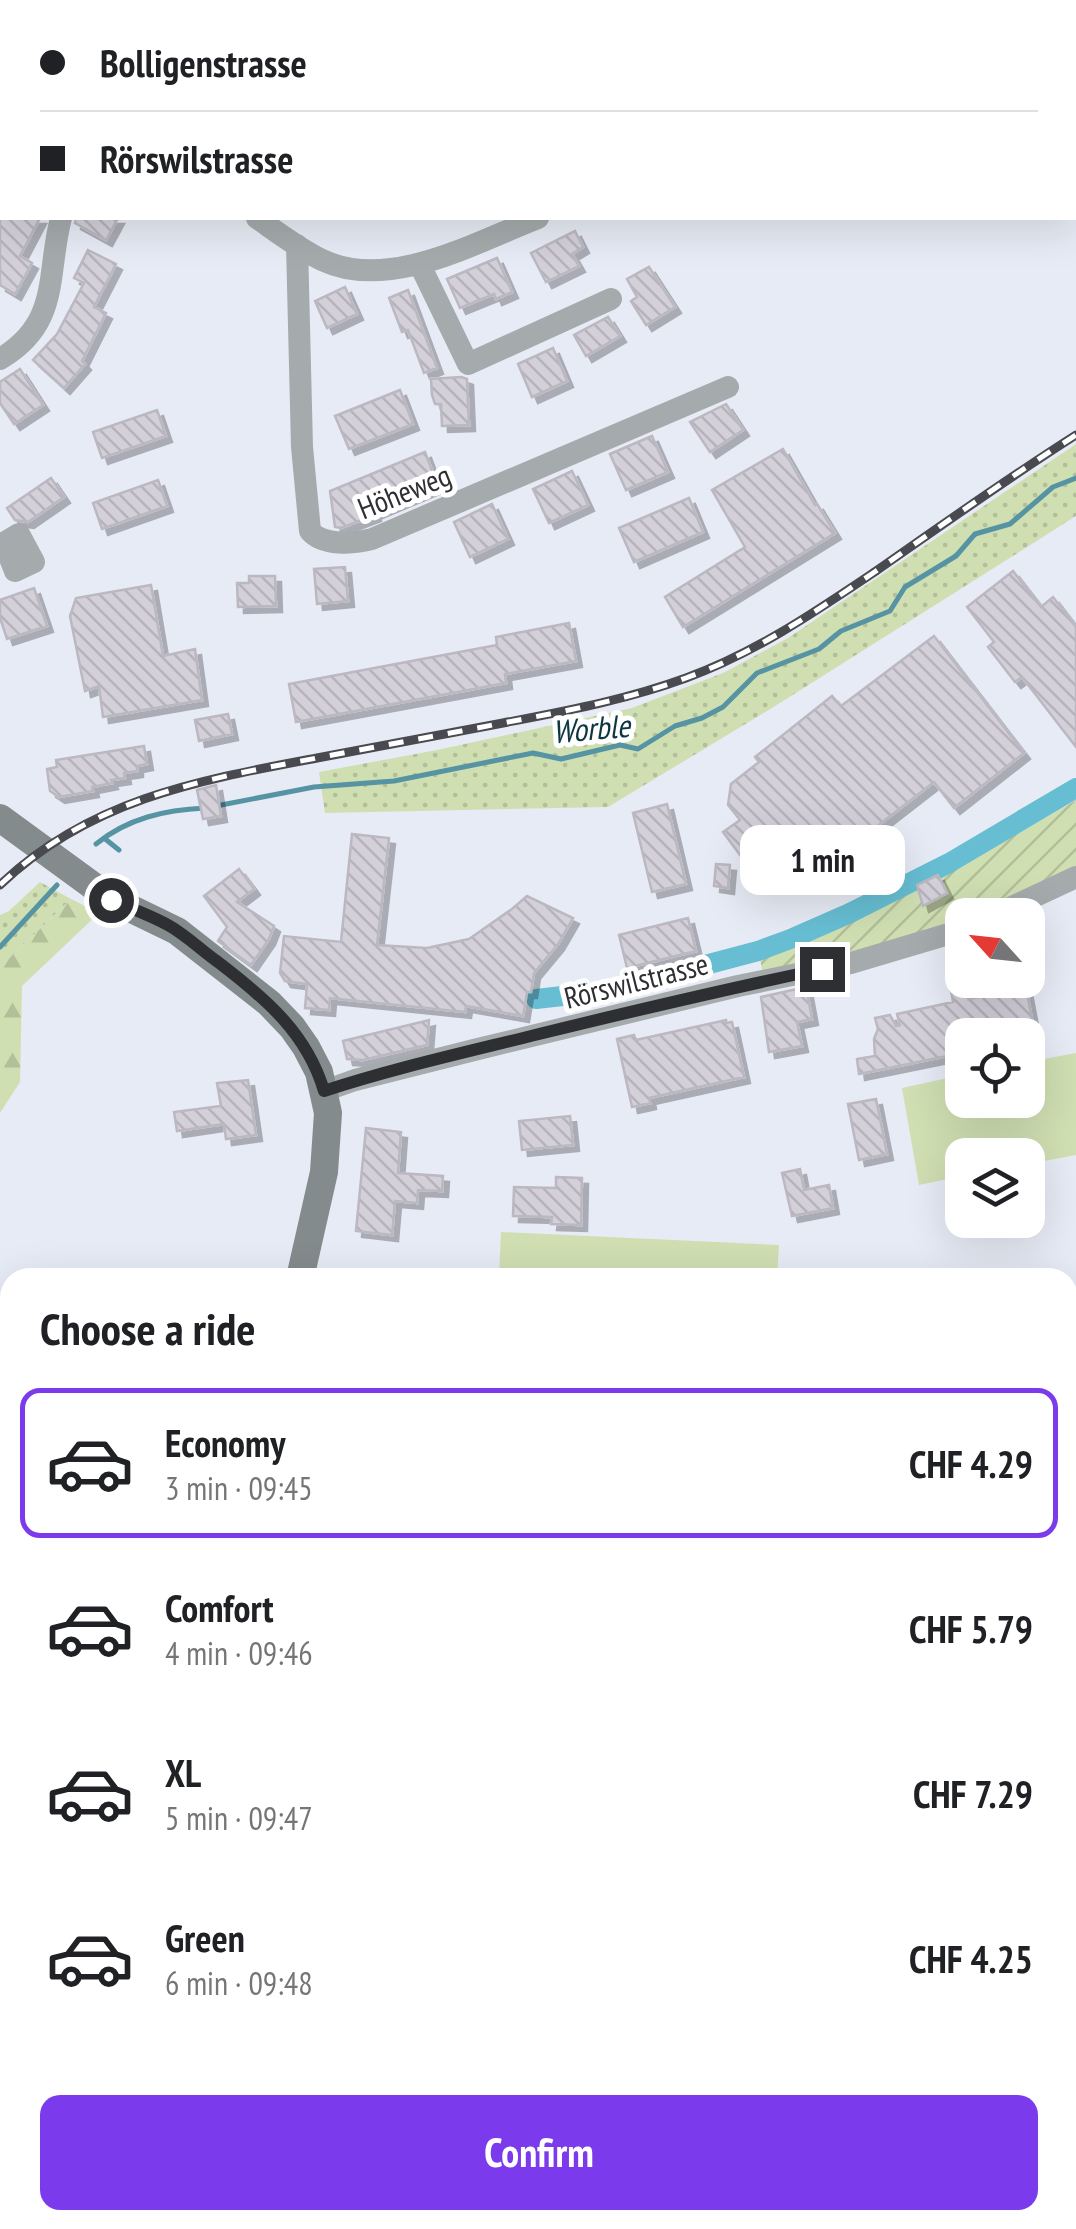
<!DOCTYPE html>
<html lang="en">
<head>
<meta charset="utf-8">
<style>
	:root { --surface:#fff; --page:#f2f2f2; --text:#202124; --muted:#757577; --line:#e0e0e0; --accent:#7c3aed }
	body { margin:0; font-family:"PT Sans Narrow",sans-serif; background:var(--page); color:var(--text); height:100vh; display:flex; flex-direction:column; font-size:38px; white-space:nowrap }
	* { box-sizing:border-box; margin:0 }
	p { font-size:32px; color:var(--muted) }
	.icon { flex:none; width:55px; height:55px; fill:none; stroke:currentColor; stroke-width:2; stroke-linecap:round; stroke-linejoin:round }
	.map { position:relative; flex:1; overflow:hidden }
	.side { position:absolute; left:0px; top:1268px; width:1078px; height:962px; display:flex; flex-direction:column; background:var(--surface); border-radius:30px 30px 0 0; box-shadow:0 10px 40px #0002 }
	.side>* { flex:none }
	.hud { position:absolute; left:0px; top:0px; width:1078px; height:220px; box-shadow:0 10px 40px #0002; display:grid; align-content:center; height:220px; padding:0 40px; background:var(--surface) }
	.needle { width:65px; rotate:297deg }
	.tools { position:absolute; left:945px; top:898px; display:grid; gap:20px }
	.tools a { display:grid; place-items:center; width:100px; height:100px; border-radius:20px; background:var(--surface); box-shadow:0 10px 40px #0002; font-size:50px }
	.end { position:absolute; width:45px; height:45px; margin:-22px; border:12px solid #2e2f33; background:#fff; box-shadow:0 0 0 5px #fff }
	.from { border-radius:50% }
	.bubble { position:absolute; height:70px; border-radius:20px; background:var(--surface); box-shadow:0 10px 40px #0002; font-size:32px; font-weight:800; line-height:70px; text-align:center }
	.hud b { display:flex; align-items:center; gap:35px; height:95px; font-size:38px }
	.hud b+b { border-top:2px solid var(--line) }
	.hud i { width:25px; height:25px; background:var(--text) }
	ul { padding:0; list-style:none }
	li { display:flex; align-items:center; gap:30px; height:150px; margin:0 20px 15px; padding:0 20px; border:5px solid transparent; border-radius:20px }
	li div { flex:1 }
	li b { display:block; font-size:38px }
	li em { font-style:normal; font-weight:800 }
	li.active { border-color:var(--accent) }
	li>.icon { width:90px; height:90px; stroke-width:1.5 }
	h2 { padding:0 40px; font-size:45px; line-height:120px }
	.primary-button { display:flex; gap:20px; margin-top:auto; padding:20px 40px }
	.primary-button a { flex:1; height:115px; border-radius:20px; background:var(--accent); color:#fff; font-size:40px; font-weight:800; line-height:115px; text-align:center }
	.map>svg:first-child { display:block }
	.grass { fill:url(#grass-dots) }
	.forest { fill:url(#forest-firs) }
	.park { fill:#cfdfb2 }
	.garden { fill:url(#garden-furrows) }
	.lines { fill:none; stroke-linecap:round; stroke-linejoin:round }
	.stream { stroke:#5693a3; stroke-width:5 }
	.canal { stroke:#67bed3; stroke-width:20 }
	.building { fill:url(#building-back-hatch); stroke:#bcb8c2; stroke-width:2.5; filter:url(#shadow) }
	.minor { stroke:#a5aaac; stroke-width:22 }
	.secondary { stroke:#838b8d; stroke-width:28 }
	.rail-casing { stroke:#484a4f; stroke-width:9 }
	.rail { stroke:#fff; stroke-width:5; stroke-dasharray:15; stroke-linecap:butt }
	.route { stroke:#2e2f33; stroke-width:12 }
	.labels { text-anchor:middle; dominant-baseline:central; stroke-width:10; stroke-linejoin:round; paint-order:stroke }
	.street-label { font-size:30px; fill:#2e2f33; stroke:#fff }
	.water-label { font-size:32px; font-style:italic; fill:#0d3740; stroke:#fff }
</style>
</head>
<body>
<div class="map">
<svg width="1076" height="2229" viewBox="0 0 1076 2229">
	<defs>
		<pattern id="grass-dots" width="8" height="8" patternUnits="userSpaceOnUse" patternTransform="scale(2.5)"><rect width="8" height="8" fill="#cfdfb2"/><path d="M2 2h.1M6 6h.1" fill="none" stroke="#b2c09a" stroke-width="1.8" stroke-linecap="round"/></pattern>
		<pattern id="forest-firs" width="22" height="20" patternUnits="userSpaceOnUse" patternTransform="scale(2.5)"><rect width="22" height="20" fill="#cfdfb2"/><path d="M5 1l3.5 6h-7zM16 11l3.5 6h-7z" fill="#b2c09a"/></pattern>
		<pattern id="garden-furrows" width="10" height="10" patternUnits="userSpaceOnUse" patternTransform="scale(2.5)"><rect width="10" height="10" fill="#cfdfb2"/><path d="M-1 1l2-2M0 10L10 0M9 11l2-2" fill="none" stroke="#b2c09a"/></pattern>
		<pattern id="building-back-hatch" width="6" height="6" patternUnits="userSpaceOnUse" patternTransform="scale(2.5)"><rect width="6" height="6" fill="#d4d0da"/><path d="M-1 5l2 2M0 0l6 6M5-1l2 2" fill="none" stroke="#b6b3bc"/></pattern>
		<filter id="shadow"><feDropShadow dx="6" dy="6" stdDeviation="0" flood-color="#0004"/></filter>
	</defs>
	<rect width="100%" height="100%" fill="#e7ebf5"/>
	<!-- grass -->
	<path class="grass" d="M1076 444V516L772 708 608 807 325 813 319 772 437 750 632 708 723 673 788 638Z
		M40 882 71 899 0 967V915L9 911Z"/>
	<!-- forest -->
	<path class="forest" d="M71 899 99 913 22 986 20 1082 0 1113V967Z"/>
	<!-- park -->
	<path class="park" d="M1076 1053V1155L1028 1164V1155H962V1176L919 1185 902 1088 962 1075V1100H1028V1062Z
		M501 1232 779 1245 777 1277H499Z"/>
	<!-- garden -->
	<path class="garden" d="M1076 800V877L995 915H962V930L764 981 760 958 855 919 954 870Z"/>
	<g class="lines">
		<!-- stream -->
		<path class="stream" d="M216 806 314 787 394 781 533 753 561 759 620 745 638 749 675 726 702 718 723 707 757 673 819 649 841 631 890 611 905 587 956 556 975 534 1010 524 1053 487 1076 478
			M104 838 119 850
			M96 844C128 818 165 810 205 808
			M0 947 57 885
			M1068 2110 1076 2111
			M954 2220 962 2229"/>
		<!-- canal -->
		<path class="canal" d="M536 999 607 991 758 951 793 938 850 913 949 863 1076 788"/>
	</g>
	<!-- building -->
	<path class="building" d="M0 218H40L20 256 32 263 15 294 0 285Z
		M76 218H118L106 240 75 223Z
		M575 231 583 247 572 254 579 266 546 282 531 253Z
		M88 250 116 264 94 307 106 313 82 361 85 364 64 388 33 360 57 334 84 283 74 278Z
		M497 258 512 292 496 299 494 294 460 308 447 279Z
		M649 267 675 307 646 325 631 301 637 297 627 279Z
		M345 287 357 314 327 328 315 301Z
		M408 290 437 368 424 373 408 330 402 332 389 298Z
		M608 317 620 336 586 356 574 335Z
		M553 348 567 381 532 397 518 364Z
		M20 369 43 405 14 424 0 403V382Z
		M461 377 467 379 469 425 442 426 441 404H435L432 395 431 379Z
		M400 390 413 424 349 449 335 416Z
		M726 404 743 430 710 452 690 422Z
		M157 410 166 436 102 458 93 432Z
		M652 436 668 472 626 490 610 454Z
		M783 449 815 505 817 504 835 533 683 627 665 597 745 547 712 490Z
		M425 452 438 486 374 513 375 515 341 528 335 527 330 491Z
		M572 471 588 505 549 523 533 489Z
		M51 478 64 497 28 522 15 520 7 508Z
		M158 480 167 506 102 529 93 503Z
		M689 498 703 532 634 562 619 528Z
		M492 504 508 539 470 557 454 522Z
		M345 567 348 601 317 604 314 569Z
		M1013 571 1041 607 1053 597 1076 627V747L1022 677 1015 682 988 647 994 642 967 607Z
		M249 576H275L276 606 238 607 237 583H249Z
		M151 585 163 656 195 649 202 700 103 717 99 686 85 691 70 616 76 598Z
		M34 588 47 626 7 639 0 618V600Z
		M569 623 576 661 505 674 506 683 296 722 289 684 497 645 496 637Z
		M934 636 1024 753 954 808 934 782 813 876 793 875 786 868 763 886 723 832 740 820 728 805 731 784 759 762 755 757 832 696 841 706Z
		M228 714 232 734 199 741 195 720Z
		M144 746 147 764 137 766V771L124 773 125 778 111 780 112 783 92 787 93 791 59 797 50 791 47 769 57 767 56 760Z
		M216 785 221 816 203 819 197 790Z
		M667 804 686 884 652 892 633 813Z
		M352 834 389 838 377 945 427 948 469 939 512 909 527 896 573 918 558 944 534 973 531 992H527L523 1016 466 1006 465 1012 330 998 329 1010 305 1008 307 984 285 981 280 973 284 936 341 942Z
		M716 864 730 865 728 888 714 886Z
		M239 869 254 889 237 902 274 926 269 939 251 965 218 941 227 927 204 896Z
		M938 875 947 893 923 906 917 885Z
		M688 918 696 951 627 968 619 935Z
		M806 987 812 1019 797 1022 802 1046 769 1052 761 997Z
		M967 987 969 999 1026 988 1035 1035H962V1053L859 1074 857 1059 875 1056 874 1039 878 1029 875 1018 890 1015 896 1026 900 1025 897 1014 953 1002 951 991Z
		M429 1020 427 1045 363 1060 347 1059 343 1041Z
		M726 1020V1023L732 1022 744 1077 649 1098 650 1103 632 1107 617 1039 634 1035 636 1040Z
		M248 1080 256 1135 226 1139 224 1124 177 1131 174 1112 221 1106 217 1083Z
		M876 1099 887 1154 859 1160 848 1104Z
		M570 1116 573 1145 522 1150 519 1121Z
		M366 1128 401 1132 398 1173 443 1176 442 1191 418 1190 417 1203 395 1201 392 1235 356 1231Z
		M800 1169 804 1190 829 1185 833 1208 792 1216 782 1173Z
		M556 1177 582 1178 581 1225 551 1224 552 1217 513 1216 514 1187 556 1188Z"/>
	<g class="lines">
		<!-- minor -->
		<path class="minor" d="M7 0 10 2
			M438 0 440 2
			M531 2 534 0
			M704 2 706 0
			M852 2 855 0
			M0 101 2 103
			M257 218C277 232 299 249 322 260 389 292 476 242 538 218
			M297 245 302 447 310 531C323 546 354 544 372 539L728 387
			M420 265 468 364 611 299
			M0 359C61 323 46 275 61 218
			M19 534 34 562 15 571 4 543Z
			M995 915 1076 877
			M324 1091 355 1080 478 1049 738 986 851 963 962 930
			M1068 1610 1076 1614
			M0 1781H10"/>
		<!-- secondary -->
		<path class="secondary" d="M0 818 111 899 177 931 269 1003 292 1027 306 1047 319 1072 328 1113 324 1172 300 1278
			M276 2220 280 2229"/>
		<!-- rail casing -->
		<g class="rail-casing">
			<path id="rail" d="M0 885C90 799 200 780 317 758 379 746 441 735 503 723 565 711 626 700 686 678 755 653 815 612 876 571 942 525 1008 478 1076 435"/>
		</g>
		<!-- rail -->
		<use href="#rail" class="rail"/>
	</g>
	<g class="lines">
		<!-- route -->
		<path class="route" d="M111 900C130 908 150 915 168 925 186 935 201 950 218 962 265 998 307 1033 324 1091 394 1068 467 1052 539 1034 633 1011 727 989 822 969"/>
	</g>
	<g class="labels">
		<!-- street labels -->
		<g class="street-label">
			<text transform="translate(404 491) rotate(-22)">Höheweg</text>
			<text transform="translate(636 980) rotate(-14)">Rörswilstrasse</text>
		</g>
		<!-- water labels -->
		<g class="water-label">
			<text transform="translate(591 728) rotate(-5)">Worble</text>
		</g>
	</g>
</svg>
<div class="tools">
<a><svg class="needle" viewBox="-14 -14 28 28"><path d="M0-13l5 13h-10z" fill="#e53935"/><path d="M0 13l5-13h-10z" fill="#757577"/></svg></a>
<a><svg class="icon" aria-label="locate" viewBox="0 0 24 24"><circle cx="12" cy="12" r="6"/><path d="M12 2v4M12 18v4M2 12h4M18 12h4"/></svg></a>
<a><svg class="icon" aria-label="layers" viewBox="0 0 24 24"><path d="M12 4l9 5-9 5-9-5zM3 14l9 5 9-5"/></svg></a>
</div>
<i class="end from" style="left:111px;top:900px"></i>
<i class="end" style="left:822px;top:969px"></i>
<div class="bubble" style="left:740px;top:825px;width:165px">1 min</div>
<div class="hud">
<b><i class="from"></i>Bolligenstrasse</b>
<b><i></i>Rörswilstrasse</b>
</div>
<section class="side">
<h2>Choose a ride</h2>
<ul>
<li class="active"><svg class="icon" aria-label="car" viewBox="0 0 24 24"><path d="M5 17H2v-5l4-1 3-4h7l3 4 3 1v5h-3M9 17h6M6 11h13"/><circle cx="7" cy="17" r="2"/><circle cx="17" cy="17" r="2"/></svg><div><b>Economy</b><p>3 min · 09:45</p></div><em>CHF 4.29</em></li>
<li><svg class="icon" aria-label="car" viewBox="0 0 24 24"><path d="M5 17H2v-5l4-1 3-4h7l3 4 3 1v5h-3M9 17h6M6 11h13"/><circle cx="7" cy="17" r="2"/><circle cx="17" cy="17" r="2"/></svg><div><b>Comfort</b><p>4 min · 09:46</p></div><em>CHF 5.79</em></li>
<li><svg class="icon" aria-label="car" viewBox="0 0 24 24"><path d="M5 17H2v-5l4-1 3-4h7l3 4 3 1v5h-3M9 17h6M6 11h13"/><circle cx="7" cy="17" r="2"/><circle cx="17" cy="17" r="2"/></svg><div><b>XL</b><p>5 min · 09:47</p></div><em>CHF 7.29</em></li>
<li><svg class="icon" aria-label="car" viewBox="0 0 24 24"><path d="M5 17H2v-5l4-1 3-4h7l3 4 3 1v5h-3M9 17h6M6 11h13"/><circle cx="7" cy="17" r="2"/><circle cx="17" cy="17" r="2"/></svg><div><b>Green</b><p>6 min · 09:48</p></div><em>CHF 4.25</em></li>
</ul>
<div class="primary-button"><a>Confirm</a></div>
</section>
</div>
</body>
</html>
